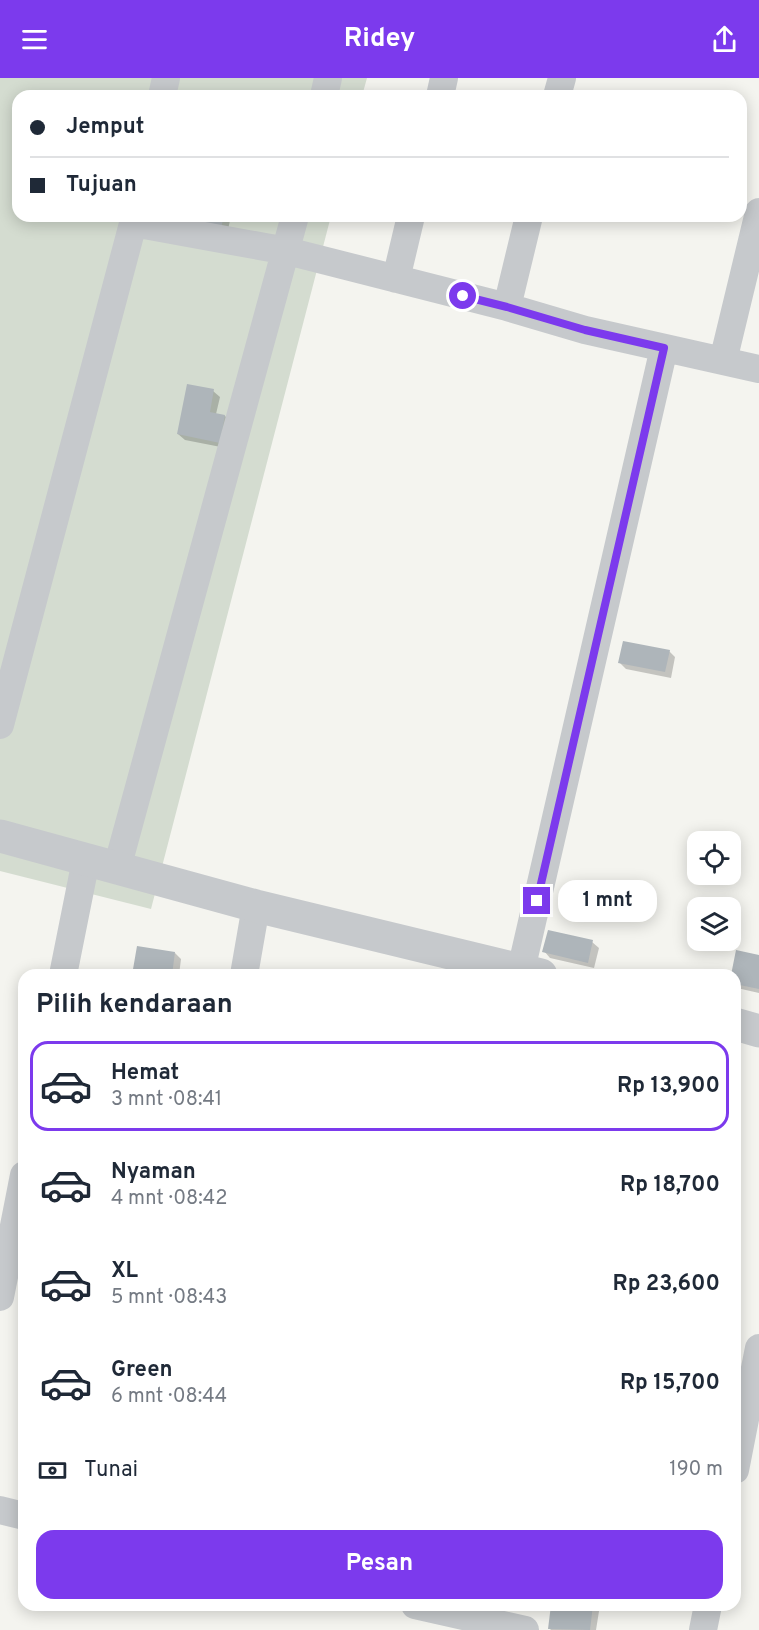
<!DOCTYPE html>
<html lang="id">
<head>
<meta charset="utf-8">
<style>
	:root { --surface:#fff; --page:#f6f6f7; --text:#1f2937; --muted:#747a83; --line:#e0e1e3; --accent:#7c3aed }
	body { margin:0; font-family:Overpass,sans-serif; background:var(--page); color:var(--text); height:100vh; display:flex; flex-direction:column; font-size:22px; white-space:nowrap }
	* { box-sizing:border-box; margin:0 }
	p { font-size:20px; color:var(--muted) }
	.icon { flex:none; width:33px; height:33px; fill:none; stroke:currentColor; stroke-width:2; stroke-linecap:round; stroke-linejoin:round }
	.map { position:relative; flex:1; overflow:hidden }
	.panel { position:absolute; left:18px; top:891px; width:723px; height:642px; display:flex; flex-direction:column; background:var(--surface); border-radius:18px; box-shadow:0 3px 15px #0003 }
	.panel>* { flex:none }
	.guide { position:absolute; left:12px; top:12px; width:735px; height:132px; border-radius:18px; box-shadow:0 3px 15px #0003; display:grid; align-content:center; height:132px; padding:0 18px; background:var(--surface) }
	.tools { position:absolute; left:687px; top:753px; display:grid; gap:12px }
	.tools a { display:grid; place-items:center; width:54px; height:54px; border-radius:12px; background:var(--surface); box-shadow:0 3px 15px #0003; font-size:30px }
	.end { position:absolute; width:27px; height:27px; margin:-14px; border:8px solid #7c3aed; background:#fff; box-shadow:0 0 0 3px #fff }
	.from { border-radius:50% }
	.bubble { position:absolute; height:42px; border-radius:18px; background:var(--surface); box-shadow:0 3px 15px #0003; font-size:20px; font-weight:700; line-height:42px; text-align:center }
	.guide b { display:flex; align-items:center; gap:21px; height:57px; font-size:22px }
	.guide b+b { border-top:2px solid var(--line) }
	.guide i { width:15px; height:15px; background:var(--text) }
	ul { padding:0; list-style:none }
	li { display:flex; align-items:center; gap:18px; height:90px; margin:0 12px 9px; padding:0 6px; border:3px solid transparent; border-radius:18px }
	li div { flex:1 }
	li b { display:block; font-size:22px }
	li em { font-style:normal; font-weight:700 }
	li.active { border-color:var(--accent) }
	li>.icon { width:54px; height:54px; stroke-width:1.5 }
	h2 { padding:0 18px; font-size:27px; line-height:72px }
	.pay { display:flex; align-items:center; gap:15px; height:66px; padding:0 18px; font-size:22px }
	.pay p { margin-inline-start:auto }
	.button { display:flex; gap:12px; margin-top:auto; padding:12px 18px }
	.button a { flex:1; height:69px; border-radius:18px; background:var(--accent); color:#fff; font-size:24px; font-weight:700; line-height:69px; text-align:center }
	header { display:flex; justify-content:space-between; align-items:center; height:78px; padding:0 18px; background:var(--accent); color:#fff; font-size:27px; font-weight:700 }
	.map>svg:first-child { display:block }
	.green { fill:#d4dcd0 }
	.shadow { fill:#0003 }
	.building { fill:#aeb5ba }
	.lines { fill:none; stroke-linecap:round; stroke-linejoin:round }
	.minor { stroke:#c6c9cc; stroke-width:28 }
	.tertiary { stroke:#c6c9cc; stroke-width:33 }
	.route { stroke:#7c3aed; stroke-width:8 }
</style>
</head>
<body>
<header><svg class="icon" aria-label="menu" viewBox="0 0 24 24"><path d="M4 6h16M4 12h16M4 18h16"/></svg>Ridey<svg class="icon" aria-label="share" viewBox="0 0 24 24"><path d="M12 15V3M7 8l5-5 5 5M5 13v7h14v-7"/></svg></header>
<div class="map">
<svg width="759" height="1552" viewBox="0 0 759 1552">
	<rect width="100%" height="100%" fill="#f4f4ef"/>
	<!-- green -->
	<path class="green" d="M0 0H367L362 18H18V138H331L151 831 0 793Z"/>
	<!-- shadow -->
	<path class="shadow" d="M168 138H231L227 156Z
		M213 313 220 319 216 336 225 338 231 344 226 370 185 362 178 356Z
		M669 573 675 579 671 600 626 591 620 585Z
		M592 864 599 870 594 890 550 880 544 873Z
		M175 875 181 881 179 897H134Z
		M759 879V915L737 910 735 908V897H732Z
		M552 1527H600L596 1552H551L549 1550Z"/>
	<!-- building -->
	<path class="building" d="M167 138H224L221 150Z
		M187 306 214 311 210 334 225 337 220 365 177 356Z
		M623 563 670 572 665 594 618 585Z
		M548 852 593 862 588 885 542 874Z
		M137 868 175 874 172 897H132Z
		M736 872 759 877V911L735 906V897H731Z
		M551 1527H593L590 1552 548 1551Z"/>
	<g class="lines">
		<!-- minor -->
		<path class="minor" d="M162 18 166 0
			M324 18 328 0
			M440 18 444 0
			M557 18 562 0
			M133 145 287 173 507 229 585 252 759 291
			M396 201 411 138
			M507 229 529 138
			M723 283 759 134
			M0 647 135 138
			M117 790 295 138
			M521 892 664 270
			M63 897 86 782
			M244 897 256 828
			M0 1219 24 1097
			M735 1392 759 1270
			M0 1432 24 1438
			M415 1527 525 1552
			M703 1552 708 1527"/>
		<!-- tertiary -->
		<path class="tertiary" d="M0 758 256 828 541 897
			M735 946 759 953"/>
	</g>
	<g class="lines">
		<!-- route -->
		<path class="route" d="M463 218 507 229 585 252 664 270 537 823"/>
	</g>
</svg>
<div class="tools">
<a><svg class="icon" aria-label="locate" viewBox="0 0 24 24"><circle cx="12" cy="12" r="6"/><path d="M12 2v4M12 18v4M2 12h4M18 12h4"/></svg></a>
<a><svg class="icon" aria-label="layers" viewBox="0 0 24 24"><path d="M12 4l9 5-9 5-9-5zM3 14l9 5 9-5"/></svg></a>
</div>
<i class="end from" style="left:463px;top:218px"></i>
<i class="end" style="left:537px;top:823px"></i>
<div class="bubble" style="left:558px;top:802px;width:99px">1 mnt</div>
<div class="guide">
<b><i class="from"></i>Jemput</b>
<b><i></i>Tujuan</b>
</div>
<section class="panel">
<h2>Pilih kendaraan</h2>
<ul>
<li class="active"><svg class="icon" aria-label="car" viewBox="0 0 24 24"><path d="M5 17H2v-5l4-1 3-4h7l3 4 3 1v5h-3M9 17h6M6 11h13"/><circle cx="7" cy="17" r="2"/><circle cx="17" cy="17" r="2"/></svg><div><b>Hemat</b><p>3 mnt · 08:41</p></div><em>Rp 13,900</em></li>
<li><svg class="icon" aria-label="car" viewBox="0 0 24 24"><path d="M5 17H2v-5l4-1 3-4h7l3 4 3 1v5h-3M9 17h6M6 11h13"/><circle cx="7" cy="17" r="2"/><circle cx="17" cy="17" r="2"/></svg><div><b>Nyaman</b><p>4 mnt · 08:42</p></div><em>Rp 18,700</em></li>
<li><svg class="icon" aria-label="car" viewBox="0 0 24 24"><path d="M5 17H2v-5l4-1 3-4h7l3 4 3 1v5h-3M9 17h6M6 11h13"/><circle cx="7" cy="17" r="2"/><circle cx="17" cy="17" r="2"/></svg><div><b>XL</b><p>5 mnt · 08:43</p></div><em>Rp 23,600</em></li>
<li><svg class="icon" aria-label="car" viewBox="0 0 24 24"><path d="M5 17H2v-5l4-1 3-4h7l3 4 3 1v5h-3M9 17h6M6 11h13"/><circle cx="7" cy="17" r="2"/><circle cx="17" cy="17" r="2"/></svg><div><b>Green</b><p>6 mnt · 08:44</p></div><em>Rp 15,700</em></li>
</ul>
<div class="pay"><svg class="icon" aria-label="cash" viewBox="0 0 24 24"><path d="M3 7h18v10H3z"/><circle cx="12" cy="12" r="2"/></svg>Tunai<p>190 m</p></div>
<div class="button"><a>Pesan</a></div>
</section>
</div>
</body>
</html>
